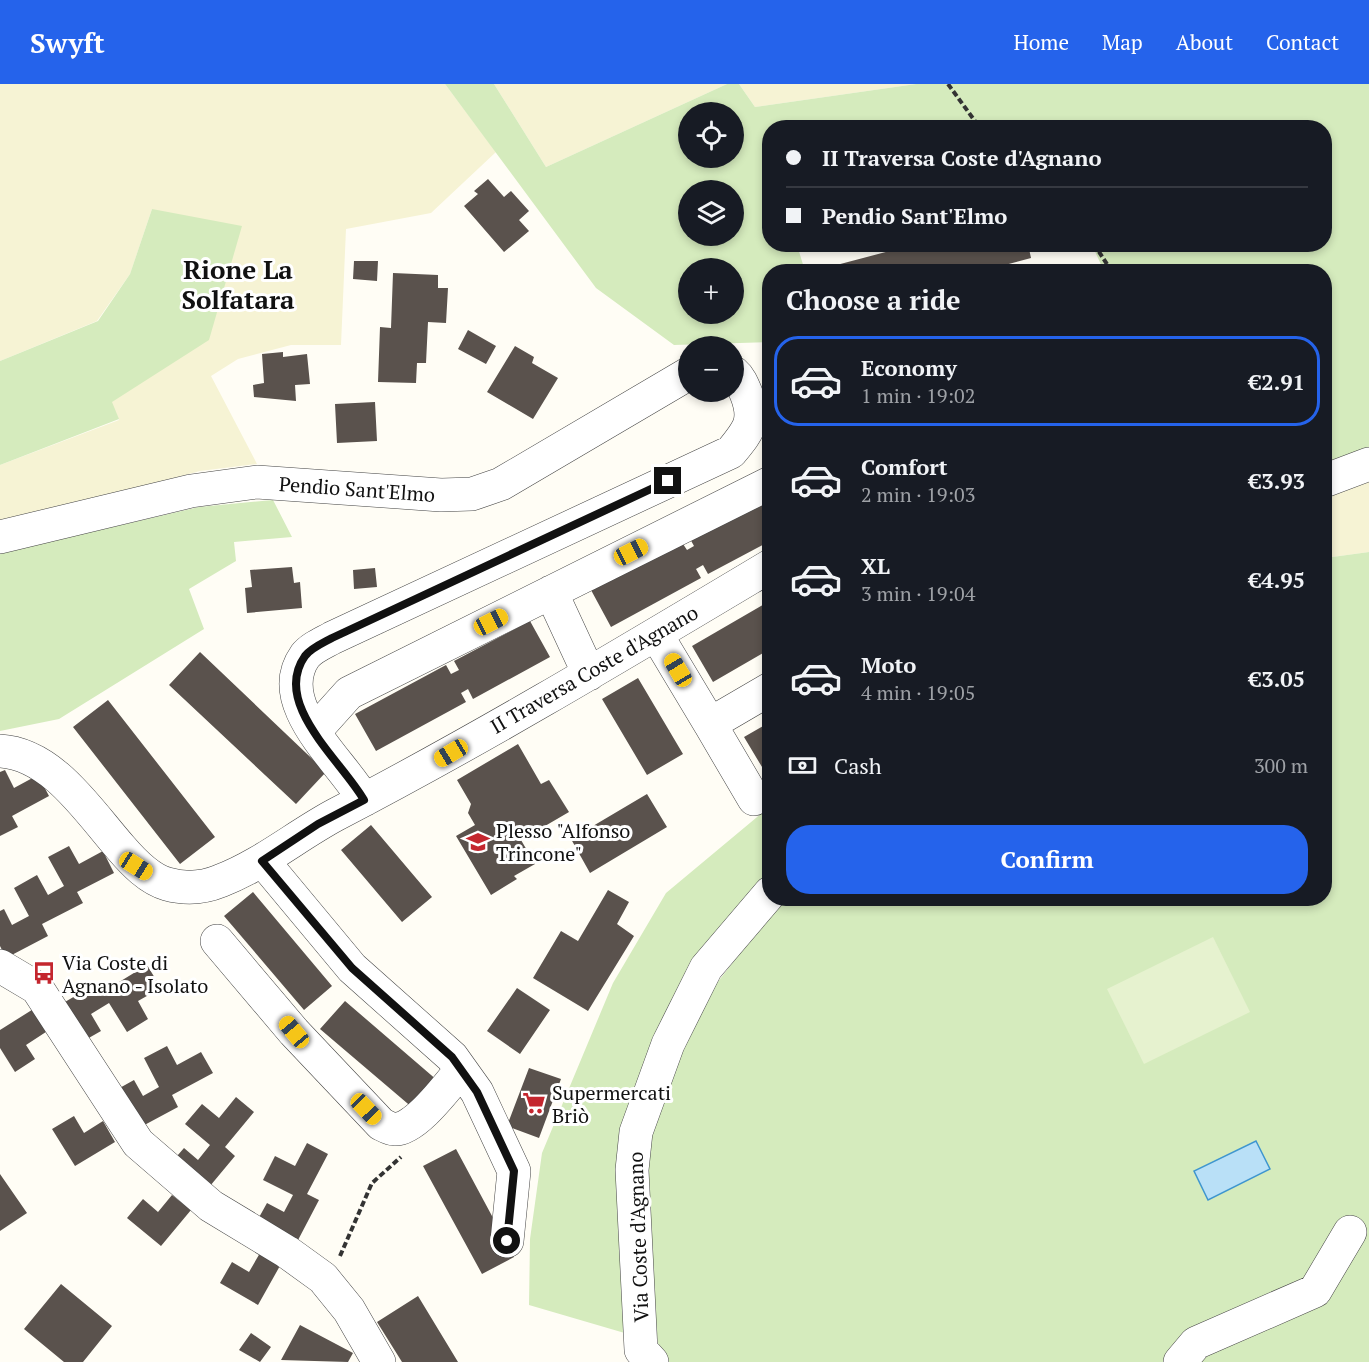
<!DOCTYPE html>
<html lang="en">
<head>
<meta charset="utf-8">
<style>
	:root { --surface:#171b24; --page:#242831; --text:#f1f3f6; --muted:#9ea1a6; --line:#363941; --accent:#2563eb }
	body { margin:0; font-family:"PT Serif",serif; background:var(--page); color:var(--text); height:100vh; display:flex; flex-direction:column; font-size:22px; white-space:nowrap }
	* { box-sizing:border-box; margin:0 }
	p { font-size:20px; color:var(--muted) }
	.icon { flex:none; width:33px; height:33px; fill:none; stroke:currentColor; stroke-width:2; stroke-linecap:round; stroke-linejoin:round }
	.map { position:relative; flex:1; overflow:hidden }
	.sheet { position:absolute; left:762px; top:180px; width:570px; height:642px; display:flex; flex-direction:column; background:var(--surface); border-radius:24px; box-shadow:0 3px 9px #0003 }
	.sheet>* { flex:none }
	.banner { position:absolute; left:762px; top:36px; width:570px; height:132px; border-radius:24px; box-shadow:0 3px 9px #0003; display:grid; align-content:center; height:132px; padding:0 24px; background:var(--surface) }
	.tools { position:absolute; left:678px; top:18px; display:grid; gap:12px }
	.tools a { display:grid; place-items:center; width:66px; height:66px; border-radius:50%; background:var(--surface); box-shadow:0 3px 9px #0003; font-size:30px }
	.end { position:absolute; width:27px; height:27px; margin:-14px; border:8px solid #111; background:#fff; box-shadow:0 0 0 3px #fff }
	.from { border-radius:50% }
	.car { position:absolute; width:18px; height:36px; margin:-18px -9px; border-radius:8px; box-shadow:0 0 4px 2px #0007; background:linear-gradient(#f5c518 24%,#345 0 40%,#f5c518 0 76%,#345 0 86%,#f5c518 0) }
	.banner b { display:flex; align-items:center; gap:21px; height:57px; font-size:22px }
	.banner b+b { border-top:2px solid var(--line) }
	.banner i { width:15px; height:15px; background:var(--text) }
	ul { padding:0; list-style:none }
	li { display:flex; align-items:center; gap:18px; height:90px; margin:0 12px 9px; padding:0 12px; border:3px solid transparent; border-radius:24px }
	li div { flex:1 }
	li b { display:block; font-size:22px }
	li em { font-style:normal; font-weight:700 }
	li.selected { border-color:var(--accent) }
	li>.icon { width:54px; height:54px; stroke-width:1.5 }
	h2 { padding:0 24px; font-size:27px; line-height:72px }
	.pay { display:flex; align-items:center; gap:15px; height:66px; padding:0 24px; font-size:22px }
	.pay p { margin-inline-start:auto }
	.button { display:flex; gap:12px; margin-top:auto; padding:12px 24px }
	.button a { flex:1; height:69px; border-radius:24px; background:var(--accent); color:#fff; font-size:24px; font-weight:700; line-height:69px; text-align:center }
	header { display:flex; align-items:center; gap:36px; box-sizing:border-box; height:84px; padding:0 30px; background:var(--accent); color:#fff }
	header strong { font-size:28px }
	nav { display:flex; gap:33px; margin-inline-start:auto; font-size:21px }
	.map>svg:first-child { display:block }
	.farmland { fill:#f6f3d4 }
	.green { fill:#d5ebbd; fill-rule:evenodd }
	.pitch { fill:#e6f2cf }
	.water { fill:#b9e0f7; stroke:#3f96cf; stroke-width:1.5 }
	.building { fill:#5a524d }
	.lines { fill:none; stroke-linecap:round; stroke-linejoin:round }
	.minor-casing { stroke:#444; stroke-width:34 }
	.path { stroke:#333; stroke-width:4; stroke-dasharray:6 3; stroke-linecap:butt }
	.minor { stroke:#fff; stroke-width:33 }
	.route { stroke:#111; stroke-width:8 }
	.labels { text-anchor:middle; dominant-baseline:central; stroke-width:6; stroke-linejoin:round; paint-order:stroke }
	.street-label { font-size:20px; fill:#111; stroke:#fff }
	.poi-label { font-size:20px; fill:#111; stroke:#fff; text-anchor:start }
	.district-label { font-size:26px; font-weight:bold; fill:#111; stroke:#fff }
</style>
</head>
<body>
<header>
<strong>Swyft</strong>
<nav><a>Home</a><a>Map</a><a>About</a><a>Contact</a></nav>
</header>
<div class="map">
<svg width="1369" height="1278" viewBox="0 0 1369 1278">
	<rect width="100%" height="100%" fill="#fffdf5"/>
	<!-- farmland -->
	<path class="farmland" d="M0 0H445L496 68 431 129 346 145 341 261H291L238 275 211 292 257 380 200 387 0 441V381L119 336 111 318 149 293 152 125 130 190 97 237 0 277Z
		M494 0H727L546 83Z
		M739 0H916L755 23Z
		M1369 396V468L1325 474 1324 414Z"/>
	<!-- green -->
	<path class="green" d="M445 0H494L546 83 727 0H739L755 23 916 0H1369V366L1325 385 1324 188 1104 187 1092 161 1324 160V44H770V160L797 161 805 187 770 188 769 258 674 261 596 204ZM688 28H734V74H688ZM688 106H734V152H688ZM688 184H734V230H688Z
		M152 125 242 142 209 256 112 318 119 335 0 381V277L98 237 130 190Z
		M273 416 292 453 234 458 236 477 189 505 204 545 59 635 0 647V469L199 423Z
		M1369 468V1278H660L648 1163 645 1076 654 1037 696 926 782 815 1324 814 1325 474Z
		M769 723V792L691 890 618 1057 628 1250 529 1221 530 1155 542 1069 613 899 666 809Z"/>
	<!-- pitch -->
	<path class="pitch" d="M1213 853 1250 928 1144 980 1107 905Z"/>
	<!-- water -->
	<path class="water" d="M1256 1057 1270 1085 1208 1116 1194 1087Z"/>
	<!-- building -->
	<path class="building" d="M488 95 504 113 511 107 529 127 519 136 529 147 504 168 464 122 478 110 474 107Z
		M916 160H930L932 168 940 165 939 160H1028L1031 174 979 188H830L829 183Z
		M354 177H378L377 197 353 195Z
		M393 189 438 191V204H448L446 239 428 238 426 279H417L416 299 378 298 380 243 391 244Z
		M468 246 496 262 486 280 458 265Z
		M515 262 534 273 532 279 558 294 533 335 487 308Z
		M283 268V273L307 270 310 300 295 301 296 317 254 313 253 301 264 299 262 270Z
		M375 318 377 357 337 359 335 320Z
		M765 412 770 420V457L708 490 703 481 696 485 701 494 611 543 591 506 681 457 687 466 694 462 689 453Z
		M292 483 294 499 300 498 302 524 247 529 245 504 252 503 250 486Z
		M375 484 377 503 354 505 353 486Z
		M768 518 770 565 713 598 692 562Z
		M530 537 550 573 473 615 468 605 461 609 466 618 376 667 355 630 446 581 451 590 459 586 454 577Z
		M200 568 326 688 296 720 169 601Z
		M638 594 683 670 647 691 602 615Z
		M108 616 215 753 180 780 73 643Z
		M770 638V685L765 688 744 653Z
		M518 660 541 700 549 696 569 728 521 756 535 780 514 792 517 795 491 811 456 752 475 741 468 729 471 720 457 696Z
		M5 686 14 704 38 691 49 712 12 732 18 743 0 752V688Z
		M647 710 667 743 590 789 571 755Z
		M371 741 432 813 402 838 341 766Z
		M69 762 79 780 103 767 114 789 77 808 83 819 42 840 48 852 6 874 0 862V827L4 825 12 841 29 832 14 804 37 791 48 811 64 802 48 773Z
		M608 806 629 818 617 840 634 852 588 927 533 894 561 847 578 857Z
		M253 808 332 902 304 926 224 832Z
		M147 881 161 904 138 917 148 935 127 948 109 919 91 930 101 947 80 959 58 922 101 897 106 906Z
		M517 904 550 926 520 970 487 947Z
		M345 917 438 997 414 1025 320 945Z
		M35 924 49 946 26 961 35 975 15 988 0 964V946Z
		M167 962 177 981 201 968 213 989 172 1011 178 1023 137 1045 116 1006 134 996 143 1012 159 1003 144 974Z
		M529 984 561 995 539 1054 507 1042Z
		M236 1013 254 1028 225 1063 235 1072 205 1108 171 1079 184 1064 198 1076 210 1061 185 1040 202 1020 219 1034Z
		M74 1032 84 1049 103 1037 115 1058 75 1082 52 1045Z
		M307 1059 328 1070 307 1110 319 1116 297 1158 257 1137 267 1119 284 1128 293 1111 263 1096 275 1072 295 1082Z
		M456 1065 514 1173 482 1190 423 1082Z
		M0 1090 27 1129 0 1147Z
		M172 1111 191 1126 161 1162 127 1134 143 1115 158 1128Z
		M260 1169 281 1180 258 1221 220 1199 232 1178 249 1188Z
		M61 1200 112 1242 83 1278H64L24 1245Z
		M418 1212 458 1278H402L377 1238Z
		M300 1241 353 1269 348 1278 281 1276Z
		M251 1249 271 1263 260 1278 239 1266Z"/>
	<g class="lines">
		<!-- minor casing -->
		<g class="minor-casing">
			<path id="minor" d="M1324 397 1369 380
				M0 453 191 407 257 398 441 411 472 410 501 400 688 290
				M551 508 589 590
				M656 550 710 640 770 605
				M710 640 754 715
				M314 648 349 609 770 399
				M0 667C53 670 89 728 121 764 133 778 149 795 167 800 185 805 203 804 220 797 262 781 296 752 335 731 483 654 626 568 770 482
				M364 716C342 677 271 620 305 572 311 564 323 559 332 554L731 368C749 346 757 337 746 309 743 302 740 294 734 289
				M263 777 352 884 452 973 477 1008 514 1087 507 1157
				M217 857 294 948 381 1040C385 1042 390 1045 394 1045 414 1048 449 1000 461 986
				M0 882 37 904 138 1059 211 1122 287 1168 323 1194 349 1226 379 1278
				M652 1278 641 1266 632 1086 636 1048 668 960 706 884 770 809
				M1180 1278 1196 1259 1315 1207 1350 1148"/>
		</g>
		<!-- path -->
		<path class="path" d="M948 0 980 44
			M1094 160 1112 188
			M340 1172 372 1099 401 1073"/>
		<!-- minor -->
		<use href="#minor" class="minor"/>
	</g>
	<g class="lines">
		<!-- route -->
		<path class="route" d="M507 1157 514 1087 477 1008 452 973 352 884 262 777 318 740 364 716C342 677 271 620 305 572 311 564 323 559 332 554L668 397"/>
	</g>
	<!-- icons -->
	<defs>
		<g id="school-bare" transform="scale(1.8)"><path d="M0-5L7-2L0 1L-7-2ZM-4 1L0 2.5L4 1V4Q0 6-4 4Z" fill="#c4262e" stroke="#fff" stroke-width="2.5" paint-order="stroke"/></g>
		<g id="bus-bare" transform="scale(1.8)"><path d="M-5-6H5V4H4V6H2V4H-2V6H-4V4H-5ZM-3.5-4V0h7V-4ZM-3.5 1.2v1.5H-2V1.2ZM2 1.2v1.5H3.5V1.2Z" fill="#c4262e" stroke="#fff" stroke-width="2.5" paint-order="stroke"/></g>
		<g id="supermarket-bare" transform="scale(1.8)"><path d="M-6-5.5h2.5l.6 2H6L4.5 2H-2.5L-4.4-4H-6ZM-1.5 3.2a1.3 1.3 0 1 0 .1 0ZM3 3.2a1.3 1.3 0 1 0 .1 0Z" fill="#c4262e" stroke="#fff" stroke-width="2.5" paint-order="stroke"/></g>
	</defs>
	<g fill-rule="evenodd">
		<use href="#school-bare" x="478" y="758"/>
		<use href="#bus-bare" x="44" y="889"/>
		<use href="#supermarket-bare" x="534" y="1019"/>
	</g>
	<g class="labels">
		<!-- street labels -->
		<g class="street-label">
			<text transform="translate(357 405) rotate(4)">Pendio Sant'Elmo</text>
			<text transform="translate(594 585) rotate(-30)">II Traversa Coste d'Agnano</text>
			<text transform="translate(638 1153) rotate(-92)">Via Coste d'Agnano</text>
		</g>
		<!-- poi labels -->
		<g class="poi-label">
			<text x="496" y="746">Plesso "Alfonso<tspan x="496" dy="23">Trincone"</tspan></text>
			<text x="62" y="878">Via Coste di<tspan x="62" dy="23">Agnano - Isolato</tspan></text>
			<text x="552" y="1008">Supermercati<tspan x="552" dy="23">Briò</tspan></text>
		</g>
		<!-- district labels -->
		<g class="district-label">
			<text x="238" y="185">Rione La<tspan x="238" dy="30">Solfatara</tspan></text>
		</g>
	</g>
</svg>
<div class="tools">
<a><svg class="icon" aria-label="locate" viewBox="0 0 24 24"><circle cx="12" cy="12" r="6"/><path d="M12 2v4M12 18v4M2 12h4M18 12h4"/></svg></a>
<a><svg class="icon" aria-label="layers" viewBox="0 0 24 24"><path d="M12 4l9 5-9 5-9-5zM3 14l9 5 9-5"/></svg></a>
<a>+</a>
<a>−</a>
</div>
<i class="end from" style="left:507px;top:1157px"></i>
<i class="end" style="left:668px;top:397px"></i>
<i class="car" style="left:631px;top:468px;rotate:63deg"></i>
<i class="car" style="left:491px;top:538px;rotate:63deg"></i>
<i class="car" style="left:678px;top:586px;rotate:329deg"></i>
<i class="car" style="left:451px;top:669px;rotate:239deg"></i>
<i class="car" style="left:136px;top:782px;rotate:122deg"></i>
<i class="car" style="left:294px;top:948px;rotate:320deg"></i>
<i class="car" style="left:366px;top:1025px;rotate:136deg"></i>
<div class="banner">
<b><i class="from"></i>II Traversa Coste d'Agnano</b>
<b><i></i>Pendio Sant'Elmo</b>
</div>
<section class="sheet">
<h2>Choose a ride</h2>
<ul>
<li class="selected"><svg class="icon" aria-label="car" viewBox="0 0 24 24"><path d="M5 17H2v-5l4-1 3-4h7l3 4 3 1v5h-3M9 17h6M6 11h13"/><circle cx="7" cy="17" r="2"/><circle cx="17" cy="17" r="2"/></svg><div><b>Economy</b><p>1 min · 19:02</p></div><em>€2.91</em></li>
<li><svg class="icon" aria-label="car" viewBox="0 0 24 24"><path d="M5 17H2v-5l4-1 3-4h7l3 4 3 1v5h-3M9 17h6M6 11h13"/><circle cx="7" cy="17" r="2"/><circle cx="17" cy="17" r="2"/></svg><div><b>Comfort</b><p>2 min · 19:03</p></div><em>€3.93</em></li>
<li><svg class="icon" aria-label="car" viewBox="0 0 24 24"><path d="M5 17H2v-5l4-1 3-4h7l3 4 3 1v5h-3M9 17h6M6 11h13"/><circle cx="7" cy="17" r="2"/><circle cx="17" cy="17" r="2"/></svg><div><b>XL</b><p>3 min · 19:04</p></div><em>€4.95</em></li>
<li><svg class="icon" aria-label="car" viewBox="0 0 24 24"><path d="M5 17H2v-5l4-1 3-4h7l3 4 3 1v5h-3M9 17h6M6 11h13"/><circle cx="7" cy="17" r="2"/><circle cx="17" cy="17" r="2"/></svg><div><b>Moto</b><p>4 min · 19:05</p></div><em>€3.05</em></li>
</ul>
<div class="pay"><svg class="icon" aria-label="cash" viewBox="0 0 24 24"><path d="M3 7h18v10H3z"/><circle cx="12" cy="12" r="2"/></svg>Cash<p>300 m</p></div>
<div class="button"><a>Confirm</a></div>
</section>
</div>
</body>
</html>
